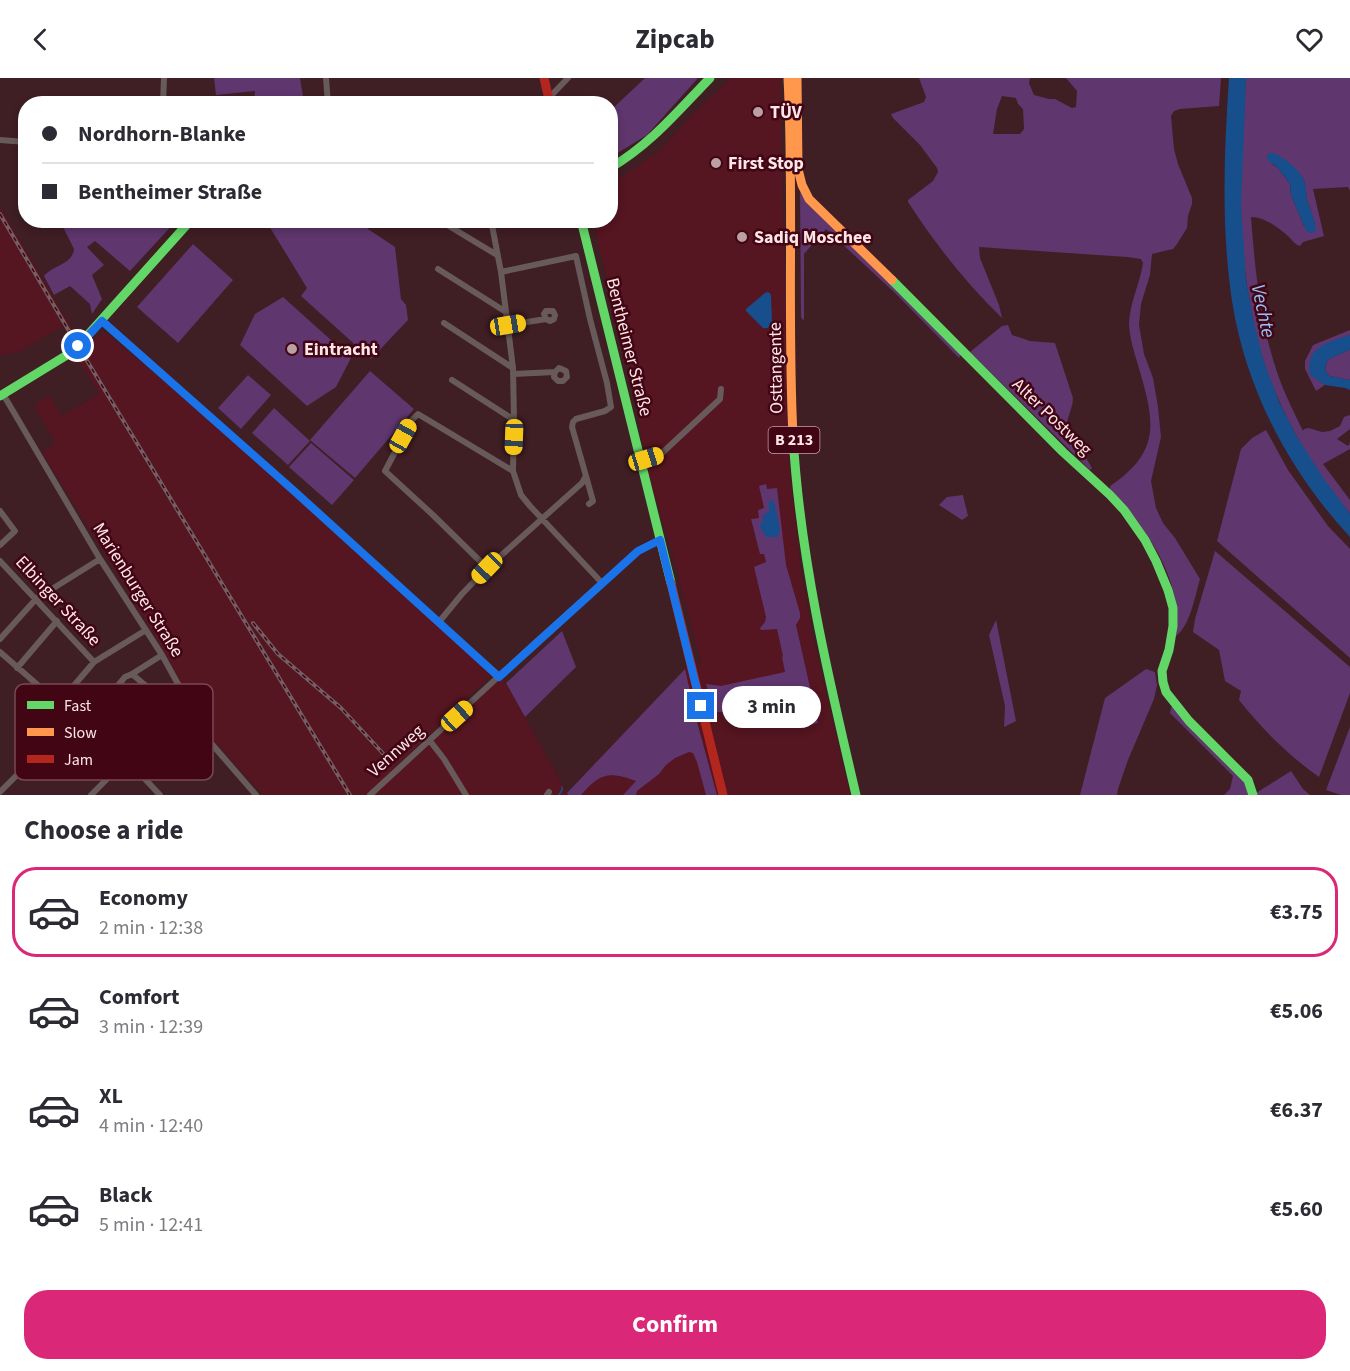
<!DOCTYPE html>
<html lang="en">
<head>
<meta charset="utf-8">
<style>
	:root { --surface:#fff; --page:#f7f7f7; --text:#2b2b33; --muted:#7c7c81; --line:#e1e1e2; --accent:#db2777 }
	body { margin:0; font-family:"Source Sans 3",sans-serif; background:var(--page); color:var(--text); height:100vh; display:flex; flex-direction:column; font-size:22px; white-space:nowrap }
	* { box-sizing:border-box; margin:0 }
	p { font-size:20px; color:var(--muted) }
	.icon { flex:none; width:33px; height:33px; fill:none; stroke:currentColor; stroke-width:2; stroke-linecap:round; stroke-linejoin:round }
	.map { position:relative; height:717px; overflow:hidden }
	.drawer { display:flex; flex-direction:column; background:var(--surface); flex:1 }
	.drawer>* { flex:none }
	.guide { position:absolute; left:18px; top:18px; width:600px; height:132px; border-radius:24px; box-shadow:0 3px 9px #0003; display:grid; align-content:center; height:132px; padding:0 24px; background:var(--surface) }
	.end { position:absolute; width:27px; height:27px; margin:-14px; border:8px solid #1a73e8; background:#fff; box-shadow:0 0 0 3px #fff }
	.from { border-radius:50% }
	.bubble { position:absolute; height:42px; border-radius:21px; background:var(--surface); box-shadow:0 3px 9px #0003; font-size:20px; font-weight:700; line-height:42px; text-align:center }
	.car { position:absolute; width:18px; height:36px; margin:-18px -9px; border-radius:8px; box-shadow:0 0 4px 2px #0007; background:linear-gradient(#f5c518 24%,#345 0 40%,#f5c518 0 76%,#345 0 86%,#f5c518 0) }
	.guide b { display:flex; align-items:center; gap:21px; height:57px; font-size:22px }
	.guide b+b { border-top:2px solid var(--line) }
	.guide i { width:15px; height:15px; background:var(--text) }
	ul { padding:0; list-style:none }
	li { display:flex; align-items:center; gap:18px; height:90px; margin:0 12px 9px; padding:0 12px; border:3px solid transparent; border-radius:24px }
	li div { flex:1 }
	li b { display:block; font-size:22px }
	li em { font-style:normal; font-weight:700 }
	li.selected { border-color:var(--accent) }
	li>.icon { width:54px; height:54px; stroke-width:1.5 }
	h2 { padding:0 24px; font-size:27px; line-height:72px }
	.cta { display:flex; gap:12px; margin-top:auto; padding:12px 24px }
	.cta a { flex:1; height:69px; border-radius:24px; background:var(--accent); color:#fff; font-size:24px; font-weight:700; line-height:69px; text-align:center }
	header { display:flex; justify-content:space-between; align-items:center; height:78px; padding:0 24px; background:var(--surface); font-size:27px; font-weight:700 }
	.map>svg:first-child { display:block }
	.built { fill:#551521 }
	.green { fill:#5f366d; fill-rule:evenodd }
	.water { fill:#174f8d }
	.lines { fill:none; stroke-linecap:round; stroke-linejoin:round }
	.stream { stroke:#174f8d; stroke-width:1.5 }
	.street { stroke:#685a5b; stroke-width:6 }
	.fast { stroke:#63d668; stroke-width:9 }
	.slow { stroke:#ff974d; stroke-width:9 }
	.jam { stroke:#b3261e; stroke-width:9 }
	.rail-casing { stroke:#735f63; stroke-width:4 }
	.rail { stroke:#410513; stroke-width:1.5; stroke-dasharray:4.5; stroke-linecap:butt }
	.route { stroke:#1a73e8; stroke-width:8 }
	.poi-dot { fill:#bba0a3; stroke:#410513; stroke-width:2 }
	.labels { text-anchor:middle; dominant-baseline:central; stroke-width:5; stroke-linejoin:round; paint-order:stroke }
	.shield { fill:#410513; stroke:#c5a2a7; stroke-width:1.5 }
	.shield-label { font-size:16px; font-weight:bold; fill:#fee6e7 }
	.poi-label { font-size:18px; font-weight:bold; fill:#fee6e7; stroke:#410513; text-anchor:start }
	.street-label { font-size:18px; fill:#fee6e7; stroke:#410513 }
	.water-label { font-size:20px; font-style:italic; fill:#94c2fa; stroke:#410513 }
	.key { fill:#410513; stroke:#7a4853; stroke-width:1.5 }
	.key-label { font-size:16px; fill:#fee6e7 }
</style>
</head>
<body>
<header><svg class="icon" aria-label="back" viewBox="0 0 24 24"><path d="M15 5l-7 7 7 7"/></svg>Zipcab<svg class="icon" aria-label="heart" viewBox="0 0 24 24"><path d="M12 20l-8-8c-3-5 5-10 8-4 3-6 11-1 8 4z"/></svg></header>
<div class="map">
<svg width="1350" height="717" viewBox="0 0 1350 717">
	<rect width="100%" height="100%" fill="#3f1e24"/>
	<!-- built -->
	<path class="built" d="M731 0H780L789 388 801 491 812 555 850 717H370L502 598 567 715 685 591 701 585 675 486 647 390 636 325 593 143 610 142 611 104 623 98 658 74 693 36Z
		M0 128 84 271 103 253 242 366 492 596 367 717H263L213 661 161 568 42 374 55 365 34 327 49 317 62 338 99 316 76 278 73 265 63 248 19 274 0 277Z"/>
	<!-- green -->
	<path class="green" d="M214 0H300L304 25H254L255 13 216 17Z
		M645 0H698L647 57 611 79V73L612 71 610 69 611 32Z
		M919 0H1030L1029 5 1034 17 1049 21H1055L1072 30 1076 29 1077 13 1066 0H1221L1219 28 1180 31 1174 33 1171 38 1174 71 1178 86 1192 120V126L1188 138 1187 150 1177 166 1173 171 1152 176 1150 197 1141 226 1139 247 1144 276 1153 300 1158 329 1161 359 1151 403 1156 430 1163 445 1175 460 1200 501C1195 518 1190 548 1176 558 1182 520 1164 479 1141 449 1132 437 1120 425 1110 413V408C1163 372 1154 342 1138 287 1134 274 1130 261 1129 247 1129 226 1140 206 1143 185L1141 181 1127 179 979 169 980 180 999 227 1002 240C966 205 935 166 908 124V122L933 103 938 94 937 90 920 67 893 40 891 36 924 24 926 19ZM1002 18 1016 20 1018 26 1023 31 1024 51 1020 56H993L997 31Z
		M1246 0H1350V113L1348 109 1313 111 1324 158 1303 164 1300 168C1294 166 1293 163 1289 159 1279 150 1265 139 1251 139 1255 191 1260 244 1277 294 1284 315 1294 334 1303 353L1304 351 1309 350 1322 354 1330 353 1340 348 1344 339 1350 337V351L1337 361 1348 368 1350 365V371L1323 386 1350 422V436C1331 411 1310 385 1296 357 1283 333 1271 307 1263 281 1248 232 1242 179 1241 128 1240 85 1244 42 1246 0ZM1271 86 1293 89 1304 102 1307 122 1315 146 1311 155 1307 152 1304 148 1291 117 1290 106 1285 99 1276 88Z
		M800 114 809 125 961 276 959 280 895 215 826 151 804 176V241L803 242 801 239Z
		M60 143H176L130 193 95 163 87 169 104 187 92 197 102 221 92 236 90 226 70 208 54 217 44 198C53 187 72 187 74 171Z
		M266 143H369L368 151 395 169 401 221 406 227 408 242 371 281 301 218 307 210Z
		M193 166 233 202 178 265 137 229Z
		M283 219 351 280 336 309 307 328 240 267 255 236Z
		M1008 247 1012 257 1030 263 1055 265 1073 320C1073 330 1067 338 1067 348L1092 390 1090 392 970 274 1002 248Z
		M1350 252V257L1333 263 1319 303 1325 307 1316 313 1305 291V283L1313 267Z
		M1350 271V302L1329 298 1325 292 1327 283C1334 277 1343 276 1350 271Z
		M370 293 414 331 355 400 310 362Z
		M248 297 271 317 241 351 218 330Z
		M274 330 310 363 288 387 252 355Z
		M1266 352 1288 392 1328 448 1350 471V580L1217 463 1241 371 1252 360Z
		M311 365 354 402 332 427 289 389Z
		M766 406 767 411 777 410 786 487 800 535V540L796 547 818 645 808 647 795 643 771 642 762 639 754 633 715 634 706 606 721 608 785 594 782 579 783 578 777 551 761 552 760 550 765 544 766 539 754 489 766 484 764 476H760L751 441 759 440 758 432 764 430 759 408Z
		M963 417 968 438 962 442 939 427 947 419Z
		M1215 473 1350 589V615L1319 699C1288 677 1262 651 1239 622L1241 613 1225 603 1219 572 1193 554 1195 541Z
		M996 542 1016 643 1004 649 1005 628 989 557Z
		M562 553 576 589 525 639 506 605Z
		M685 591 697 644 717 717H706L697 684 693 675 689 674 675 680 666 687 659 696 637 713 636 717H623L636 703C609 693 600 695 581 717H568L567 715Z
		M1146 591 1155 594 1157 607 1154 621 1128 682 1118 711 1117 717H1080L1105 620Z
		M1172 627 1245 703 1249 717H1224L1230 711 1233 698 1170 635Z
		M1350 649V717H1341L1326 712Z
		M1291 693 1303 711 1310 717H1256V715Z"/>
	<!-- water -->
	<path class="water" d="M1229 0H1246L1241 128 1246 202 1253 241 1263 281 1279 324 1297 359 1324 401 1350 436V459C1289 393 1246 312 1232 223 1221 149 1224 74 1229 0Z
		M1271 75C1281 76 1300 92 1304 102 1306 108 1306 115 1307 122 1310 132 1317 144 1315 154L1311 155 1307 153 1304 148 1291 117 1290 106 1285 99 1276 88 1267 82 1268 76Z
		M767 214 770 215 771 218 772 246C769 249 768 251 763 250L746 233V231L765 215Z
		M1350 257V271C1343 276 1334 277 1327 283L1325 292 1329 298 1350 302V312L1345 310 1325 307 1310 297C1305 269 1328 264 1350 257Z
		M771 422 774 424 780 451 778 458 777 459H766L760 449V446L763 444V437L769 434V423Z"/>
	<g class="lines">
		<!-- stream -->
		<path class="stream" d="M559 717 562 712V709"/>
		<!-- street -->
		<path class="street" d="M326 0 328 26
			M163 26 164 0
			M543 26 568 0
			M0 62 26 64
			M439 142 497 177
			M491 142 501 194 513 290 514 342 513 393 521 417 530 428 602 505
			M492 147 514 142
			M438 191 506 234
			M102 242 293 412 499 599
			M444 245 513 290
			M508 247 546 241 550 243 554 241 555 237 553 233H546L544 236 546 241
			M513 296 555 294 559 290 566 293 567 299 563 303H558L554 299 555 294
			M452 302 514 342
			M3 316 100 481 162 577 210 664 256 717
			M640 383 661 376 720 321 721 311
			M586 398 593 423 589 426
			M0 433 15 453 0 467
			M0 483 94 584
			M487 490 433 437 385 393 412 342 418 336 513 393
			M439 544 462 516 487 490 582 405 586 398 572 349 573 344 576 341 605 333 611 329 607 305 590 241 576 178 501 194
			M0 561 36 521 100 481
			M0 574 144 700 160 717
			M162 577 132 596 208 661
			M17 590 57 543
			M59 625 94 584 146 552
			M84 648 125 599 132 596
			M430 663 444 681 466 717
			M144 700 190 647
			M0 714 21 693 22 684 68 633
			M91 717 125 683
			M370 717 536 564 635 476 659 462
			M547 717 549 714"/>
		<!-- fast -->
		<path class="fast" d="M610 90C650 67 678 33 710 0
			M581 142 671 505
			M892 202 1063 374 1110 417 1124 432 1145 462 1156 483 1168 512 1173 530V548L1169 572 1162 593 1163 604 1166 614 1189 643 1248 702 1253 717
			M0 318 67 277 78 268 191 142
			M793 358C800 480 828 598 856 717"/>
		<!-- slow -->
		<path class="slow" d="M788 0C794 119 787 238 793 358
			M797 0 798 91 802 107 809 121 892 202"/>
		<!-- jam -->
		<path class="jam" d="M544 0 550 26
			M671 505 723 717"/>
		<!-- rail casing -->
		<g class="rail-casing">
			<path id="rail" d="M0 136 69 253 350 717
				M253 545 278 576 341 630 390 683"/>
		</g>
		<!-- rail -->
		<use href="#rail" class="rail"/>
	</g>
	<g class="lines">
		<!-- route -->
		<path class="route" d="M78 268 102 243 293 412 499 599 638 473 660 462 701 628"/>
	</g>
	<!-- markers -->
	<g class="poi-dot">
		<circle cx="758" cy="34" r="6"/>
		<circle cx="716" cy="85" r="6"/>
		<circle cx="742" cy="159" r="6"/>
		<circle cx="292" cy="271" r="6"/>
	</g>
	<g class="labels">
		<!-- shield labels -->
		<rect class="shield" x="768.5" y="349" width="51" height="26" rx="4.5"/>
		<g class="shield-label">
			<text x="794" y="362">B 213</text>
		</g>
		<!-- poi labels -->
		<g class="poi-label">
			<text x="770" y="34">TÜV</text>
			<text x="728" y="85">First Stop</text>
			<text x="754" y="159">Sadiq Moschee</text>
			<text x="304" y="271">Eintracht</text>
		</g>
		<!-- street labels -->
		<g class="street-label">
			<text transform="translate(629 269) rotate(76)">Bentheimer Straße</text>
			<text transform="translate(776 290) rotate(-91)">Osttangente</text>
			<text transform="translate(1052 339) rotate(44)">Alter Postweg</text>
			<text transform="translate(138 512) rotate(58)">Marienburger Straße</text>
			<text transform="translate(58 523) rotate(47)">Elbinger Straße</text>
			<text transform="translate(396 673) rotate(-42)">Vennweg</text>
		</g>
		<!-- water labels -->
		<g class="water-label">
			<text transform="translate(1263 233) rotate(78)">Vechte</text>
		</g>
	</g>
	<!-- legend -->
	<rect x="15" y="606" width="198" height="96" rx="9" class="key"/>
	<rect x="27" y="623" width="27" height="8" fill="#63d668"/>
	<rect x="27" y="650" width="27" height="8" fill="#ff974d"/>
	<rect x="27" y="677" width="27" height="8" fill="#b3261e"/>
	<g class="key-label">
		<text x="64" y="633">Fast</text>
		<text x="64" y="660">Slow</text>
		<text x="64" y="687">Jam</text>
	</g>
</svg>
<i class="end from" style="left:78px;top:268px"></i>
<i class="end" style="left:701px;top:628px"></i>
<div class="bubble" style="left:722px;top:608px;width:99px">3 min</div>
<i class="car" style="left:508px;top:247px;rotate:81deg"></i>
<i class="car" style="left:403px;top:358px;rotate:29deg"></i>
<i class="car" style="left:514px;top:359px;rotate:182deg"></i>
<i class="car" style="left:646px;top:381px;rotate:73deg"></i>
<i class="car" style="left:487px;top:490px;rotate:224deg"></i>
<i class="car" style="left:457px;top:638px;rotate:48deg"></i>
<div class="guide">
<b><i class="from"></i>Nordhorn-Blanke</b>
<b><i></i>Bentheimer Straße</b>
</div>
</div>
<section class="drawer">
<h2>Choose a ride</h2>
<ul>
<li class="selected"><svg class="icon" aria-label="car" viewBox="0 0 24 24"><path d="M5 17H2v-5l4-1 3-4h7l3 4 3 1v5h-3M9 17h6M6 11h13"/><circle cx="7" cy="17" r="2"/><circle cx="17" cy="17" r="2"/></svg><div><b>Economy</b><p>2 min · 12:38</p></div><em>€3.75</em></li>
<li><svg class="icon" aria-label="car" viewBox="0 0 24 24"><path d="M5 17H2v-5l4-1 3-4h7l3 4 3 1v5h-3M9 17h6M6 11h13"/><circle cx="7" cy="17" r="2"/><circle cx="17" cy="17" r="2"/></svg><div><b>Comfort</b><p>3 min · 12:39</p></div><em>€5.06</em></li>
<li><svg class="icon" aria-label="car" viewBox="0 0 24 24"><path d="M5 17H2v-5l4-1 3-4h7l3 4 3 1v5h-3M9 17h6M6 11h13"/><circle cx="7" cy="17" r="2"/><circle cx="17" cy="17" r="2"/></svg><div><b>XL</b><p>4 min · 12:40</p></div><em>€6.37</em></li>
<li><svg class="icon" aria-label="car" viewBox="0 0 24 24"><path d="M5 17H2v-5l4-1 3-4h7l3 4 3 1v5h-3M9 17h6M6 11h13"/><circle cx="7" cy="17" r="2"/><circle cx="17" cy="17" r="2"/></svg><div><b>Black</b><p>5 min · 12:41</p></div><em>€5.60</em></li>
</ul>
<div class="cta"><a>Confirm</a></div>
</section>
</body>
</html>
